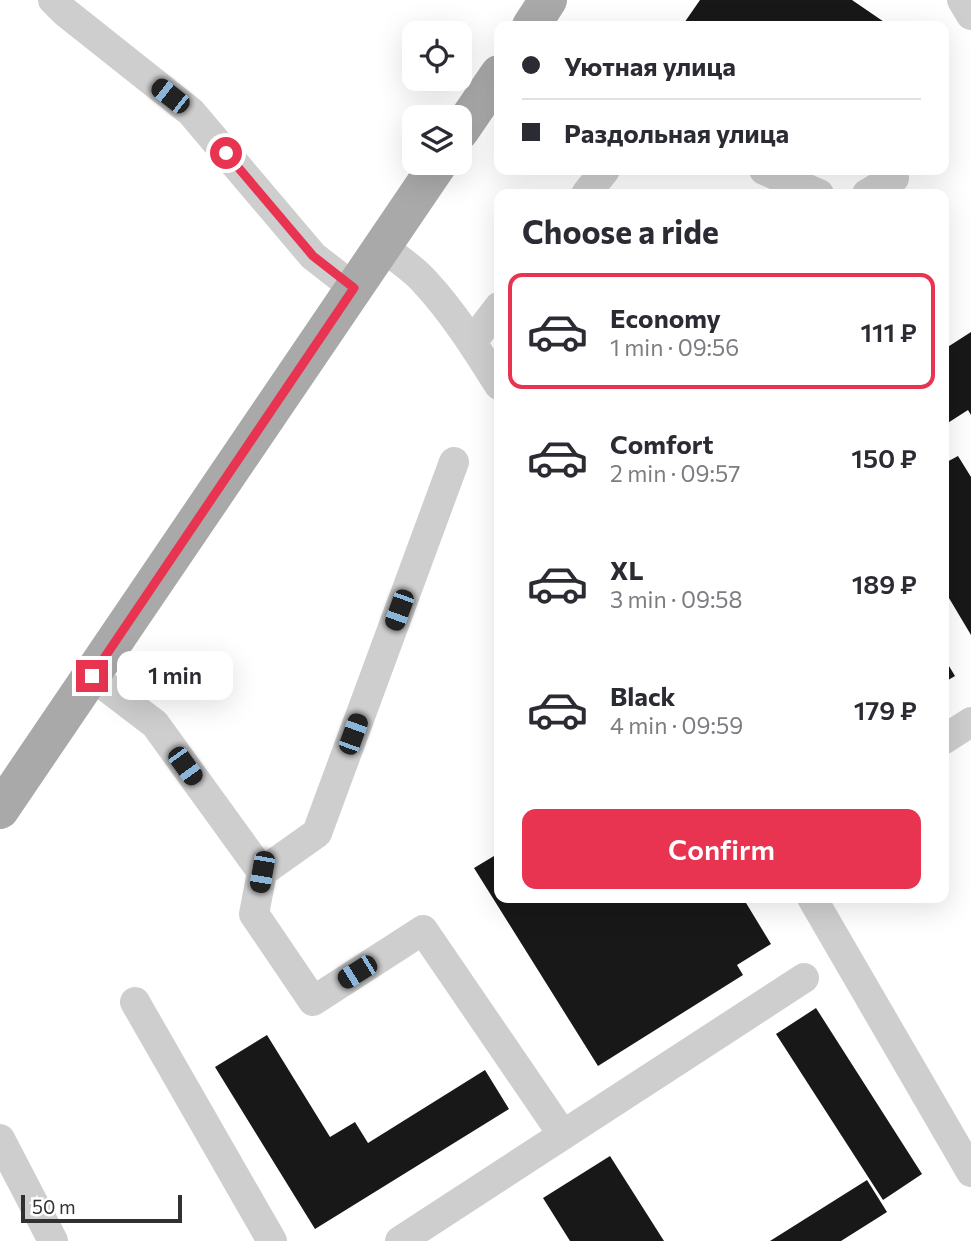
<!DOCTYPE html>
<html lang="en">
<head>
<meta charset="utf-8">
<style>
	:root { --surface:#fff; --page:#f7f7f7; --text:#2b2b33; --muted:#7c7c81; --line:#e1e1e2; --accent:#e83351 }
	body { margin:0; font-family:Commissioner,sans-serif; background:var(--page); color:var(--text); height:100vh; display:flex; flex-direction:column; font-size:26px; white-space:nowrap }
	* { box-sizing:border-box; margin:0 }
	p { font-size:23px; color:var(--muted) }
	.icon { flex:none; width:38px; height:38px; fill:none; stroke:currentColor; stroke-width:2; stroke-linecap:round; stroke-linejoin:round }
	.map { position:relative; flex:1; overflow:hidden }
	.details { position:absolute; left:494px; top:189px; width:455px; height:714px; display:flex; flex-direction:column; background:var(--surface); border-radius:14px; box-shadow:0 7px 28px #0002 }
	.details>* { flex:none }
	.top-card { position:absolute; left:494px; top:21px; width:455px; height:154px; border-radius:14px; box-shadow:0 7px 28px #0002; display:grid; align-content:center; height:154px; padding:0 28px; background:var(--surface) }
	.controls { position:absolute; left:402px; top:21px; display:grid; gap:14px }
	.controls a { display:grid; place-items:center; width:70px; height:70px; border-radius:14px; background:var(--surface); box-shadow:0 7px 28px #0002; font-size:35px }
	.scale { position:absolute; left:21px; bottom:18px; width:161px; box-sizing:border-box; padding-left:7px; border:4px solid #313131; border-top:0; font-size:19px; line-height:24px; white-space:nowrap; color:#313131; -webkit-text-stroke:5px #fff; paint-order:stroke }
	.end { position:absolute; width:32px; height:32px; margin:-16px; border:9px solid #e83351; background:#fff; box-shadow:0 0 0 4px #fff }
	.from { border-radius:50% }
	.bubble { position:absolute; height:49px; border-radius:14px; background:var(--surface); box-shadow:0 7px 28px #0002; font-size:23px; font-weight:600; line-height:49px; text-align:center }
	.car { position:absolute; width:21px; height:42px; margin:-21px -10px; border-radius:9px; box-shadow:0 0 5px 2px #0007; background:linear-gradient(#222 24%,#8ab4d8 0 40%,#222 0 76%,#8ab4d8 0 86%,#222 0) }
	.top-card b { display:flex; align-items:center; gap:24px; height:66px; font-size:26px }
	.top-card b+b { border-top:2px solid var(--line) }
	.top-card i { width:18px; height:18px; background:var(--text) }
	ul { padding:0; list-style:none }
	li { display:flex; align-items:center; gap:21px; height:116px; margin:0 14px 10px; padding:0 14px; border:4px solid transparent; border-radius:14px }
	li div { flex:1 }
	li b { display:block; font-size:26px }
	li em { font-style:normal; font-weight:600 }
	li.selected { border-color:var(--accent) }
	li>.icon { width:63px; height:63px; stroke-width:1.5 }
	h2 { padding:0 28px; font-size:32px; line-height:84px }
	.action { display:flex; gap:14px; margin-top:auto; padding:14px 28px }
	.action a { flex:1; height:80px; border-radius:14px; background:var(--accent); color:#fff; font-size:28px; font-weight:600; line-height:80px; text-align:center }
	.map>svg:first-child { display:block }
	.building { fill:#181818 }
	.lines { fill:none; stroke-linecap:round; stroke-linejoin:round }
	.minor { stroke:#cecece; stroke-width:30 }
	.major { stroke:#a9a9a9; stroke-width:38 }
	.route { stroke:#e83351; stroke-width:9 }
</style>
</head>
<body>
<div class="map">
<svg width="971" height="1241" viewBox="0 0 971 1241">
	<rect width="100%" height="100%" fill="#fff"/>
	<!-- building -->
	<path class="building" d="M700 0H852L890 26H682Z
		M971 332V415L968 410 943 426V350Z
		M958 456 971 477V635L943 588V464Z
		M943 656 955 676 943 683Z
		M499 853V898H743L771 944 737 965 743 975 598 1066 474 868Z
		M816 1008 922 1174 883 1200 776 1034Z
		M267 1035 330 1137 355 1122 368 1143 485 1070 509 1109 315 1229 215 1067Z
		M610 1156 664 1241H570L543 1198Z
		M867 1180 887 1212 841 1241H770Z"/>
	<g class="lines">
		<!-- minor -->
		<path class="minor" d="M53 0 65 12 191 112 313 256 354 288
			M962 0 971 15
			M764 170 819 194
			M586 194 605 170
			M867 194 894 178
			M382 247C397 258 413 268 425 282 453 312 477 350 499 385
			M472 342 499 307
			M454 462 317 833 262 872 254 914 313 1001 423 930 563 1135
			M92 676 155 724 262 872
			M943 740 971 722
			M812 898 971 1172
			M135 1002 272 1241
			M0 1139 53 1241
			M400 1241 804 978"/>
		<!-- major -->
		<path class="major" d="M531 26 548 0
			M460 131 499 74
			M0 810 439 163"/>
	</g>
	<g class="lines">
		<!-- route -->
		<path class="route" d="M92 676 354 288 313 256 226 153"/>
	</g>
</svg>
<div class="controls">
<a><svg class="icon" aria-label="locate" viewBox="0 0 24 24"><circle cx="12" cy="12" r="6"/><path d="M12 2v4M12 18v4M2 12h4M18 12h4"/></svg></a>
<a><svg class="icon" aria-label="layers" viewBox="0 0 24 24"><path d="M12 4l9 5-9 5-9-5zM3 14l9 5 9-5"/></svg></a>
</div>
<div class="scale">50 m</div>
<i class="end from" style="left:226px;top:153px"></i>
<i class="end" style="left:92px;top:676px"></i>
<div class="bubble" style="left:117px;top:651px;width:116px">1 min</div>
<i class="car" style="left:170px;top:96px;rotate:308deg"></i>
<i class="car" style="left:399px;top:610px;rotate:200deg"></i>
<i class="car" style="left:353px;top:734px;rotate:20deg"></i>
<i class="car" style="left:185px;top:766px;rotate:144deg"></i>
<i class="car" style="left:262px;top:872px;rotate:190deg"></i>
<i class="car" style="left:357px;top:972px;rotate:238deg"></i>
<div class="top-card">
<b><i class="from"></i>Уютная улица</b>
<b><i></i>Раздольная улица</b>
</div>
<section class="details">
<h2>Choose a ride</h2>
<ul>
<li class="selected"><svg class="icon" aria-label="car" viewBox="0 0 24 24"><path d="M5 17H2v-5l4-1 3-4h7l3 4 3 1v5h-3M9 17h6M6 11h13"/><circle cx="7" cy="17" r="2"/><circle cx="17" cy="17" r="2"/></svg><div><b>Economy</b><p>1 min · 09:56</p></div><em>111 ₽</em></li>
<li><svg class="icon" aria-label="car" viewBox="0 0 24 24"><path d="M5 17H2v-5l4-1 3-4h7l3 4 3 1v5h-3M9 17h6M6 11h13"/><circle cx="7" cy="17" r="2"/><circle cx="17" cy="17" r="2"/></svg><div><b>Comfort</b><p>2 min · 09:57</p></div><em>150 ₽</em></li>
<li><svg class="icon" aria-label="car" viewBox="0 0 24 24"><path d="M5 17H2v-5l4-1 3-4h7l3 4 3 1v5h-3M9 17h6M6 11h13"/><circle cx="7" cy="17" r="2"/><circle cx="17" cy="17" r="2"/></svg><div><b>XL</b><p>3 min · 09:58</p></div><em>189 ₽</em></li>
<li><svg class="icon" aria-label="car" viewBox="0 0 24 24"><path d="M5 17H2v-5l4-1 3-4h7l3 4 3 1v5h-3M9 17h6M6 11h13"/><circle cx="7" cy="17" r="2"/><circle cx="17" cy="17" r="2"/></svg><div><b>Black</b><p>4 min · 09:59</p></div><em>179 ₽</em></li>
</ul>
<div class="action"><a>Confirm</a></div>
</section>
</div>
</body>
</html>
